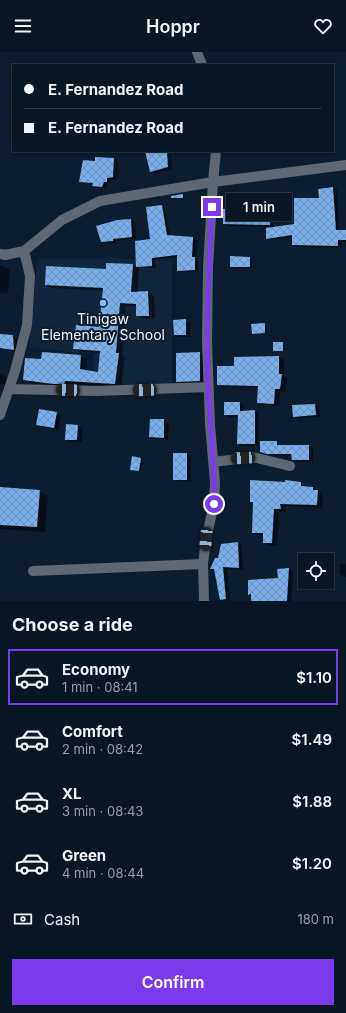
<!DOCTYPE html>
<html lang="en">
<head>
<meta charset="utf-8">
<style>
	:root { --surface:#091623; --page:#172330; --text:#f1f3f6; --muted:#999fa6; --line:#293541; --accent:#7c3aed }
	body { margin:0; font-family:Inter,sans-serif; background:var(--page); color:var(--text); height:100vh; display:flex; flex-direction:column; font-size:15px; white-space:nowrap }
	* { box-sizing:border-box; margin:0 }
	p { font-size:13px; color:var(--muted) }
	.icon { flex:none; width:22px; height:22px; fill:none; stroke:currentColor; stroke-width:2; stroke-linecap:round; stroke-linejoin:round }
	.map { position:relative; height:549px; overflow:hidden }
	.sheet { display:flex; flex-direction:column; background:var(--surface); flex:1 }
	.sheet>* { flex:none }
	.top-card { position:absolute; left:12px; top:12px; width:322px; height:88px; border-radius:0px; box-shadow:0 1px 3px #0004,0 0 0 1px var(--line); display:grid; align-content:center; height:88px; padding:0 12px; background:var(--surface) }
	.buttons { position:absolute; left:298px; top:501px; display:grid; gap:8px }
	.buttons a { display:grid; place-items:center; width:36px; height:36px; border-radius:0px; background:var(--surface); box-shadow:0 1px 3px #0004,0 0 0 1px var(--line); font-size:20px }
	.end { position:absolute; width:18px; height:18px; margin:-9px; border:5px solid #7c3aed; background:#fff; box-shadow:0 0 0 2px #fff }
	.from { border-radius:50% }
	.bubble { position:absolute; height:28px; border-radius:0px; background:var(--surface); box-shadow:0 1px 3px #0004,0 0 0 1px var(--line); font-size:13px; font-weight:600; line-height:28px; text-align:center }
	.car { position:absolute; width:12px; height:24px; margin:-12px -6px; border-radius:5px; box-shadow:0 0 3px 1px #0007; background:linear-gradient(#222 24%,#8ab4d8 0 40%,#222 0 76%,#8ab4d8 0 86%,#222 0) }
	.top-card b { display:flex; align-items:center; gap:14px; height:38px; font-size:15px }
	.top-card b+b { border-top:1px solid var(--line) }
	.top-card i { width:10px; height:10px; background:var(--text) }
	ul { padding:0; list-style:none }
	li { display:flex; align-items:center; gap:12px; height:56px; margin:0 8px 6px; padding:0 4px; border:2px solid transparent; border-radius:0px }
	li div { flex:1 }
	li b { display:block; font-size:15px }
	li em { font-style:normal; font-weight:600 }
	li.on { border-color:var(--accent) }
	li>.icon { width:36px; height:36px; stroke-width:1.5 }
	h2 { padding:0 12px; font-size:18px; line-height:48px }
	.pay { display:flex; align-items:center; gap:10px; height:44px; padding:0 12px; font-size:15px }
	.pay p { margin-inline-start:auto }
	.primary-button { display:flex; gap:8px; margin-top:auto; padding:8px 12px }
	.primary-button a { flex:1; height:46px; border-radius:0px; background:var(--accent); color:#fff; font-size:16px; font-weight:600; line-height:46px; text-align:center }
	header { display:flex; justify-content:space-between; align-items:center; height:52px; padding:0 12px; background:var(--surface); font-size:18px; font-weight:600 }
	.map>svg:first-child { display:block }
	.built { fill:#11263d }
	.shadow { fill:#0007 }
	.building { fill:url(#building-cross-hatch) }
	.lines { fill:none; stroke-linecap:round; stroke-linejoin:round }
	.minor { stroke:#5f6872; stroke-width:10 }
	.route { stroke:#7c3aed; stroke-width:5 }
	.poi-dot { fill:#84bcfb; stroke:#0c1d2f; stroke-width:1.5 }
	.labels { text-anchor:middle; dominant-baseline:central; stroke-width:4; stroke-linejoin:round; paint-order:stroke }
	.poi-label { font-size:14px; fill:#eff6fe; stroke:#0c1d2f }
</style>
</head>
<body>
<header><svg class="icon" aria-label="menu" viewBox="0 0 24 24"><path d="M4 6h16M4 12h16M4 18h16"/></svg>Hoppr<svg class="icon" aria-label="heart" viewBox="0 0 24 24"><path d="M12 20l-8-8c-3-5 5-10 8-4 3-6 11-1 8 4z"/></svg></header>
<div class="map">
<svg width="346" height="549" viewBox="0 0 346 549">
	<defs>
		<pattern id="building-cross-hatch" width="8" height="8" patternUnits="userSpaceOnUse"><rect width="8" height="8" fill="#78aeea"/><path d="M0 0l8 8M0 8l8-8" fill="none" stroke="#6a90bb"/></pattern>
	</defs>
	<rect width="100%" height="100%" fill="#0c1d2f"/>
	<!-- built -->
	<path class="built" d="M38 206 172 207V332L92 335 93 302 29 296Z"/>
	<!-- shadow -->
	<path class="shadow" d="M146 99H171L172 117 155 122 151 119Z
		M113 107 118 109 117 127 111 128V132L108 131 106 137 98 136 93 133 80 129Z
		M333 136 337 138 339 179H346V190H342V196L297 195 293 192V185L271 188 267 186 295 173 320 147 319 137Z
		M255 152 258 154V161H270L273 163V175L227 174 224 172Z
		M161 154 165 156 170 185 193 186 197 188 196 207 198 209V220H182L178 218V205L155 208 156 216 139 215 137 241 148 240 154 244 155 267H143L137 264V254H126L122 304 125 305 121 335 71 332 70 335 30 331 24 327 42 308 81 304 87 308 86 319 99 321 101 301 80 300 75 297 100 276 104 239 52 236 46 233 133 213 137 215 136 190 151 188Z
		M130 168 135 170 136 187 117 189V191L106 192 102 189Z
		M231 205 250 206 252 207V216H232L231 215Z
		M0 213 10 218 8 242 0 241Z
		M185 268 190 271V285H179L175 283Z
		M264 272 266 273 267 281H253Z
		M0 283 13 284 17 287 18 300 0 296Z
		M283 291 284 292 285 299H274Z
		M200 301 206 305V332L183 333 177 329Z
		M279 305 284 308V325L287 327 285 340 280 339 279 354 263 353 258 350 259 336 223 335 218 332 235 315Z
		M0 322 6 325 7 333 0 332Z
		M240 351 244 353 243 359H255L259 361 258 394H242L238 391 239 365H229L225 362Z
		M315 353 319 355 320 365 298 366 294 364Z
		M56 361 61 363 58 378 42 375 37 373Z
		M151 368H164L169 371 168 388 155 387 150 385Z
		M67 373 78 374 82 376V390H71L66 387Z
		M277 390 281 394H309L313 396V410H298L293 407 292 404H273L261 400Z
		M187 402 191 404V429L179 430 174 427Z
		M133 405 143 408 141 419 131 417Z
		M301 431 306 435 313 436 323 442 322 456 285 454 286 460H279L277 494H270L264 491V484H259L253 480 254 451 251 450Z
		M0 436 39 439 48 444 45 480 0 477Z
		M238 491 241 493 243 518 227 517 230 549H224L220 547 216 519 212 517 219 507Z
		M340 512H346V525L340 522Z
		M289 517 293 520 291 549H252V544L249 543 279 527Z"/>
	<!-- building -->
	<path class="building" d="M145 99H167L168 115 150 120Z
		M95 105 114 106 113 125 107 126V130H104L102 135 92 134 93 131 79 130 83 108 95 109Z
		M333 135 336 178H346V188H338V194L292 193V183L266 187V176L294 172V146H319L318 137Z
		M183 142V146H171V144Z
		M255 151V160H270V173L223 172V157L245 156V152Z
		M162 153 167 183 193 185 192 205H195V218L177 219V203L152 206V214L136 215 135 189 150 187 146 155Z
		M131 167 132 185 113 187V189L101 190 96 174 117 168Z
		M230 204 250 205V215H230Z
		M106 211 133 212 131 240 148 239 149 264H136V252L120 251 116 301H119L115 332 65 329 64 332H53L23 328 25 306 41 307 42 300 81 303 80 317 98 320 100 299 73 297 76 273 99 275 103 236 45 233 46 214 106 217Z
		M186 267V283H174L173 268Z
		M265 271V281L252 282 251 272Z
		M0 282 13 283 14 298 0 296Z
		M273 290H283V299H273Z
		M200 300V329L176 330V301Z
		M279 304V322H282L280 337H275L274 352 257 351 258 334 217 333V314H234V305Z
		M224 350H240V359L255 358V392H237L238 363H224Z
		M315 352 316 363 293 365 292 353Z
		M39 357 57 360 54 376 36 373Z
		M150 367H164V386L149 385Z
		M66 372 78 373 77 388H65Z
		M260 389H277V393H309V408H292L291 402H267L260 400Z
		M173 401H187V428H173Z
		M132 404 141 406 139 419 130 418Z
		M250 428 285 430V428L301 430V434L313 435V438H318L317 453 280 452 281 457H274L272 491H263V481H252L253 450H250Z
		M0 435 40 438 37 475 0 473Z
		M238 490 239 516 223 515 226 547 220 548 214 517H210L215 506H218L221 492Z
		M289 516 287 549H251V542L248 543V528L278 526 277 517Z"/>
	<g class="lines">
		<!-- minor -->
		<path class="minor" d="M197 0 202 13
			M0 202 5 203 24 199 62 168 100 149 213 130 346 113
			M9 337 97 339 208 335
			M0 363 15 319 27 273 30 224 24 199
			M214 410 252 405 290 414
			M33 519 203 512
			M204 549 203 512 206 487 214 452 215 430 210 373 207 290 208 215 213 130 216 99"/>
	</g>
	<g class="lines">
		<!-- route -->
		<path class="route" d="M212 155C209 215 206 274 208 334 210 374 215 413 214 452"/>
	</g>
	<!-- markers -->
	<circle class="poi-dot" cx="103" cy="251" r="4"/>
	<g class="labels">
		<!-- poi labels -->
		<g class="poi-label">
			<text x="103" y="266">Tinigaw<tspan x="103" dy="16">Elementary School</tspan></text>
		</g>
	</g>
</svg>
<div class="buttons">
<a><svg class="icon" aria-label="locate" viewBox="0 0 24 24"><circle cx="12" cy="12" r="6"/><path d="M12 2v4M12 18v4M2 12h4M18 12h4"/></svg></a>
</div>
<i class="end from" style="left:214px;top:452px"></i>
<i class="end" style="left:212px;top:155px"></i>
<div class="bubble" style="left:226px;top:141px;width:66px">1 min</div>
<i class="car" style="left:68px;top:338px;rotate:272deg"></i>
<i class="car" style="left:145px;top:338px;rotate:268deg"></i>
<i class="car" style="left:243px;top:406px;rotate:267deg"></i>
<i class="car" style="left:206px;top:487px;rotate:185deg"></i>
<div class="top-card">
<b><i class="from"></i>E. Fernandez Road</b>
<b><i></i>E. Fernandez Road</b>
</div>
</div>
<section class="sheet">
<h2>Choose a ride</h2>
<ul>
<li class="on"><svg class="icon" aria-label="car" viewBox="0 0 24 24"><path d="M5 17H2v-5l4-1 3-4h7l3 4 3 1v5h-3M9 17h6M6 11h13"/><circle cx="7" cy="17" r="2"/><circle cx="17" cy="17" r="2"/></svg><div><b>Economy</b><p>1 min · 08:41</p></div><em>$1.10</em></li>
<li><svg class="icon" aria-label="car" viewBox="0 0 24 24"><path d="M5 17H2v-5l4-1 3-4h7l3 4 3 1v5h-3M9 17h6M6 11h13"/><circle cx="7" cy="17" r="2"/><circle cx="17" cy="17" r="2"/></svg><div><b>Comfort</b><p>2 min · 08:42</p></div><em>$1.49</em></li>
<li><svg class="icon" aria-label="car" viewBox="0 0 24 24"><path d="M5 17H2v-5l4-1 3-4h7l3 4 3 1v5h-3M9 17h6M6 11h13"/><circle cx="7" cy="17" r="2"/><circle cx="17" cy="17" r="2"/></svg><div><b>XL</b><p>3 min · 08:43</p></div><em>$1.88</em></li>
<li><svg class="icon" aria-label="car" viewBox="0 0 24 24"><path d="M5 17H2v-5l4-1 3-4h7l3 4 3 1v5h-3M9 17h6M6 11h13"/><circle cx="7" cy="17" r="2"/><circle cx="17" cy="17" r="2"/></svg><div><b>Green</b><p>4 min · 08:44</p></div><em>$1.20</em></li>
</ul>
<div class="pay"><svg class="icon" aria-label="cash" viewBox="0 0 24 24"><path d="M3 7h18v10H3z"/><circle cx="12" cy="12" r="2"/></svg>Cash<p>180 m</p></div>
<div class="primary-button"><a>Confirm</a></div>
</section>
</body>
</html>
